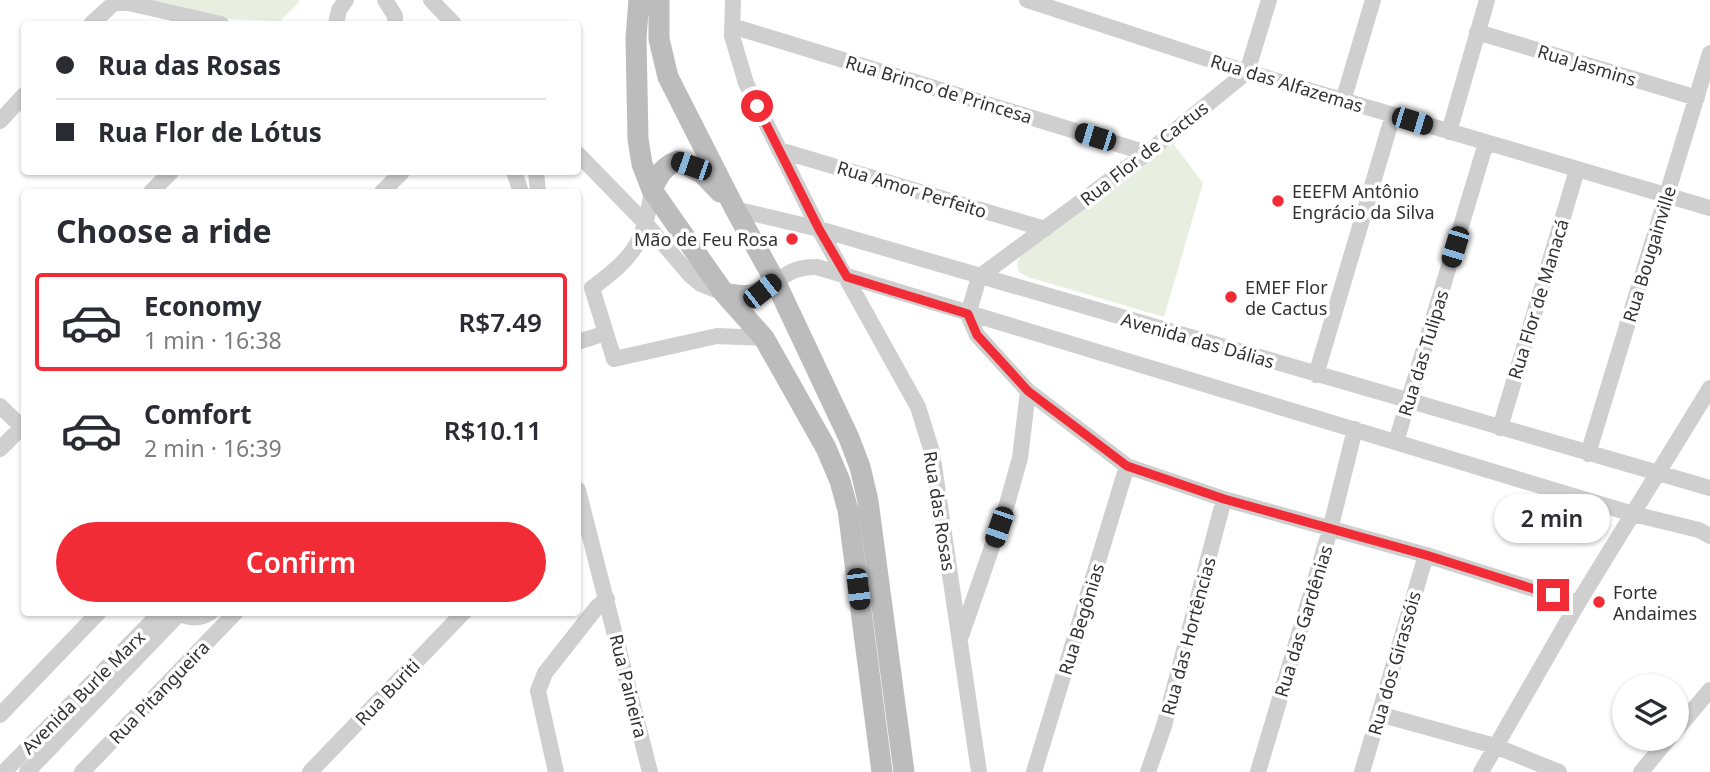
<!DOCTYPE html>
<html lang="en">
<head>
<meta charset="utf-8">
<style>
	:root { --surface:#fff; --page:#f2f2f3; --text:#2b2b33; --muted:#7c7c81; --line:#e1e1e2; --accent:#f22c36 }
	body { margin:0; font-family:"Noto Sans",sans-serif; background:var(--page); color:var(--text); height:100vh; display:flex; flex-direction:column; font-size:26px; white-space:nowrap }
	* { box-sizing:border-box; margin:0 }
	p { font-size:23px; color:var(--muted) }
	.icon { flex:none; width:38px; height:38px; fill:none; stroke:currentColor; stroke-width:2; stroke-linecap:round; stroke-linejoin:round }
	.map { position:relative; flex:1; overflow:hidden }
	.drawer { position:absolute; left:21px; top:189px; width:560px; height:427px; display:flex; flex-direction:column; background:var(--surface); border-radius:7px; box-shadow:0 2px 5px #0004 }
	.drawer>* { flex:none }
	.guide { position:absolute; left:21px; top:21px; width:560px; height:154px; border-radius:7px; box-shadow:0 2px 5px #0004; display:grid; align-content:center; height:154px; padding:0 35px; background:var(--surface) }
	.buttons { position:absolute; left:1612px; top:674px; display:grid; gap:14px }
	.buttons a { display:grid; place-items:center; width:77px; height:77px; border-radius:50%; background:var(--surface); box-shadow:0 2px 5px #0004; font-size:35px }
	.end { position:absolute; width:32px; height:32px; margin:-16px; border:9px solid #f22c36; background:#fff; box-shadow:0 0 0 4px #fff }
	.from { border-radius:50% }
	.bubble { position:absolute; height:49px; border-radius:24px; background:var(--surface); box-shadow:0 2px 5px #0004; font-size:23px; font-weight:600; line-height:49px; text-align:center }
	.car { position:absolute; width:21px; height:42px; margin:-21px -10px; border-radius:9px; box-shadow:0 0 5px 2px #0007; background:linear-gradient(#222 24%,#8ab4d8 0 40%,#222 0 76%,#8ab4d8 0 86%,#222 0) }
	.guide b { display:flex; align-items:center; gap:24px; height:66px; font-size:26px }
	.guide b+b { border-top:2px solid var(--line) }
	.guide i { width:18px; height:18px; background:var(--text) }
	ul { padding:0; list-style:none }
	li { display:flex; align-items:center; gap:21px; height:98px; margin:0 14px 10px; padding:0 21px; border:4px solid transparent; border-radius:7px }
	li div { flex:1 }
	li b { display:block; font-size:26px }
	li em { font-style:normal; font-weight:600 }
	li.active { border-color:var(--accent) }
	li>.icon { width:63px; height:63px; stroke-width:1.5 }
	h2 { padding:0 35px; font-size:32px; line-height:84px }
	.cta { display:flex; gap:14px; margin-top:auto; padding:14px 35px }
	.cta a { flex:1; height:80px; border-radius:42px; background:var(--accent); color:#fff; font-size:28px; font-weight:600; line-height:80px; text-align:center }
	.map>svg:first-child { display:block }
	.green { fill:#e8efe0 }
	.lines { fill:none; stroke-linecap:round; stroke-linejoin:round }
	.minor { stroke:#cfcfcf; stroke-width:16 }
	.secondary { stroke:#bcbcbc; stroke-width:21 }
	.route { stroke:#f22c36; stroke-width:9 }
	.poi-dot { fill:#f22c36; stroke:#fff; stroke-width:2.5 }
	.labels { text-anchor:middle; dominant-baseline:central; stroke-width:7; stroke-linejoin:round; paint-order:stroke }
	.street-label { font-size:18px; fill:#323232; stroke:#fff }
	.poi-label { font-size:18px; fill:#323232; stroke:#fff; text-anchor:start }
</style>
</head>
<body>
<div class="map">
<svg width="1710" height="772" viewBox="0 0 1710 772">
	<rect width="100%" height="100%" fill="#fff"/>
	<!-- green -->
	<path class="green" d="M149 0H299V2L280 21 183 17Z
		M1172 142 1203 183 1164 317 1028 277 1019 272 1017 265 1020 256Z"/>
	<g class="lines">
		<!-- minor -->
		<path class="minor" d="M385 0 395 16V24
			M431 0 454 24
			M733 0 732 36 746 83 819 229 918 407 932 452 979 772
			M1027 0 1247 72 1710 208
			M91 24 113 4 124 2 221 24
			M336 24 339 10 346 0
			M732 26 1147 153
			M1477 32 1697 98
			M1343 101 1373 0
			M0 121 24 95
			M1449 132 1487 0
			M779 150 1045 229
			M578 154 647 225 691 276 701 284 724 293
			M514 172 521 192
			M536 172 538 192
			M652 190C644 243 635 256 592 288L614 359 717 336 764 338
			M151 192 171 172
			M382 192 402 172
			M735 209 819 229 1710 488
			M979 277 968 315 977 335 1028 391 1127 466 1224 499 1426 555 1578 603
			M979 277 1147 153 1247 72 1269 0
			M775 281C790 272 799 266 817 267L1633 514 1699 530 1710 536
			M578 342 606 333
			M1316 375 1393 115
			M0 406 24 429
			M1500 428 1577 170
			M1396 442 1486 143
			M0 449 22 427
			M1588 454 1710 53
			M578 490 650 772
			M177 612C189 619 199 620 211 612
			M961 636 1007 504 1020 458 1028 391
			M1379 714 1495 746 1559 772
			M0 715 99 612
			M1676 730 1710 690
			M4 772 161 612
			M27 772 179 614
			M82 772 236 612
			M310 772 464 612
			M556 772 538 691 545 673 597 607 607 599
			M1034 772 1127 466
			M1148 772 1164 726 1224 499
			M1258 772 1330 530 1355 429
			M1362 772 1426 555
			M1481 772 1578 603 1710 388
			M1641 772 1669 738"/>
		<!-- secondary -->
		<path class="secondary" d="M639 0 636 38 638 139 642 164 652 190 724 293 764 338 826 448 840 481 848 510 882 772
			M659 0V39L668 77 735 209 775 281 849 438 860 467 868 501 904 772
			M652 190C658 176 663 166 678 161L702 173 720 192
			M724 293C750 298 755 297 775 281"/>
	</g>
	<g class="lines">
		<!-- route -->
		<path class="route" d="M757 106 819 229 847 277 968 314 977 335 1028 391 1127 466 1224 499 1426 555 1553 595"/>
	</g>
	<!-- markers -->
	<g class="poi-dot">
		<circle cx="1278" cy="201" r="7"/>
		<circle cx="792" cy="239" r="7"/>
		<circle cx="1231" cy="297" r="7"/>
		<circle cx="1599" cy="602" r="7"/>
	</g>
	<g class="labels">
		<!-- street labels -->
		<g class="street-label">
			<text transform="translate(1587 65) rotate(17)">Rua Jasmins</text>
			<text transform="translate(1287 83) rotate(17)">Rua das Alfazemas</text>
			<text transform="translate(939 89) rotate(17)">Rua Brinco de Princesa</text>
			<text transform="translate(1144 153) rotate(-38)">Rua Flor de Cactus</text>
			<text transform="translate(912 189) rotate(17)">Rua Amor Perfeito</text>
			<text transform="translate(1649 254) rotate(-73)">Rua Bougainville</text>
			<text transform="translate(1538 299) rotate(-73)">Rua Flor de Manacá</text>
			<text transform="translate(1198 340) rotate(16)">Avenida das Dálias</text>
			<text transform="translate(1423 353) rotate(-73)">Rua das Tulipas</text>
			<text transform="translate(940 511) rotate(81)">Rua das Rosas</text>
			<text transform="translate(1081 619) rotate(-73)">Rua Begônias</text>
			<text transform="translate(1303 621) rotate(-73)">Rua das Gardênias</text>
			<text transform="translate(1188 636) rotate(-75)">Rua das Hortências</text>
			<text transform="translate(1394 663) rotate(-74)">Rua dos Girassóis</text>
			<text transform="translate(629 686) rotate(76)">Rua Paineira</text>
			<text transform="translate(83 692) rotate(-45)">Avenida Burle Marx</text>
			<text transform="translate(159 692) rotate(-46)">Rua Pitangueira</text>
			<text transform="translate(387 692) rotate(-46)">Rua Buriti</text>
		</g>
		<!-- poi labels -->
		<g class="poi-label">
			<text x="1292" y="191">EEEFM Antônio<tspan x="1292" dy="21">Engrácio da Silva</tspan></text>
			<text x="778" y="239" text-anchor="end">Mão de Feu Rosa</text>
			<text x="1245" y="287">EMEF Flor<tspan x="1245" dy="21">de Cactus</tspan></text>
			<text x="1613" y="592">Forte<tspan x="1613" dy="21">Andaimes</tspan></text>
		</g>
	</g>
</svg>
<div class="buttons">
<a><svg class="icon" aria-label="layers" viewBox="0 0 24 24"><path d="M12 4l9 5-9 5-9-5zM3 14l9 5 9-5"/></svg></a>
</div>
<i class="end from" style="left:757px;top:106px"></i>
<i class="end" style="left:1553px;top:595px"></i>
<div class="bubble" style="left:1494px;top:494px;width:116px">2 min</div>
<i class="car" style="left:1412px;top:121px;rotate:107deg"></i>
<i class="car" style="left:1095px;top:137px;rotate:287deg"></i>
<i class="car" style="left:691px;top:166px;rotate:289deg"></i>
<i class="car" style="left:1455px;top:247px;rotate:197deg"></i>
<i class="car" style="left:762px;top:291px;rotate:52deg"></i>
<i class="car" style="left:999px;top:527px;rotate:199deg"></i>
<i class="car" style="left:858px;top:589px;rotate:173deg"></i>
<div class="guide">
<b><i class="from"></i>Rua das Rosas</b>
<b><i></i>Rua Flor de Lótus</b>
</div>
<section class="drawer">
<h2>Choose a ride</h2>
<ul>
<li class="active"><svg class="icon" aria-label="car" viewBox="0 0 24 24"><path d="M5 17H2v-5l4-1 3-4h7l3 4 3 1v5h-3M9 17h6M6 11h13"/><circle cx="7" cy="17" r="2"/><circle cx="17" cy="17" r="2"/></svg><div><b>Economy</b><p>1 min · 16:38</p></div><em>R$7.49</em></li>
<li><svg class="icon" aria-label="car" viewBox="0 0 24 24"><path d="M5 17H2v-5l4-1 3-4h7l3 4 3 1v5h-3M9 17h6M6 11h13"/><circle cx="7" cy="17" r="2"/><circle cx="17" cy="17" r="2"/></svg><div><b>Comfort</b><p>2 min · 16:39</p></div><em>R$10.11</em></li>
</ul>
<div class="cta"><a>Confirm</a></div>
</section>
</div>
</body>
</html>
